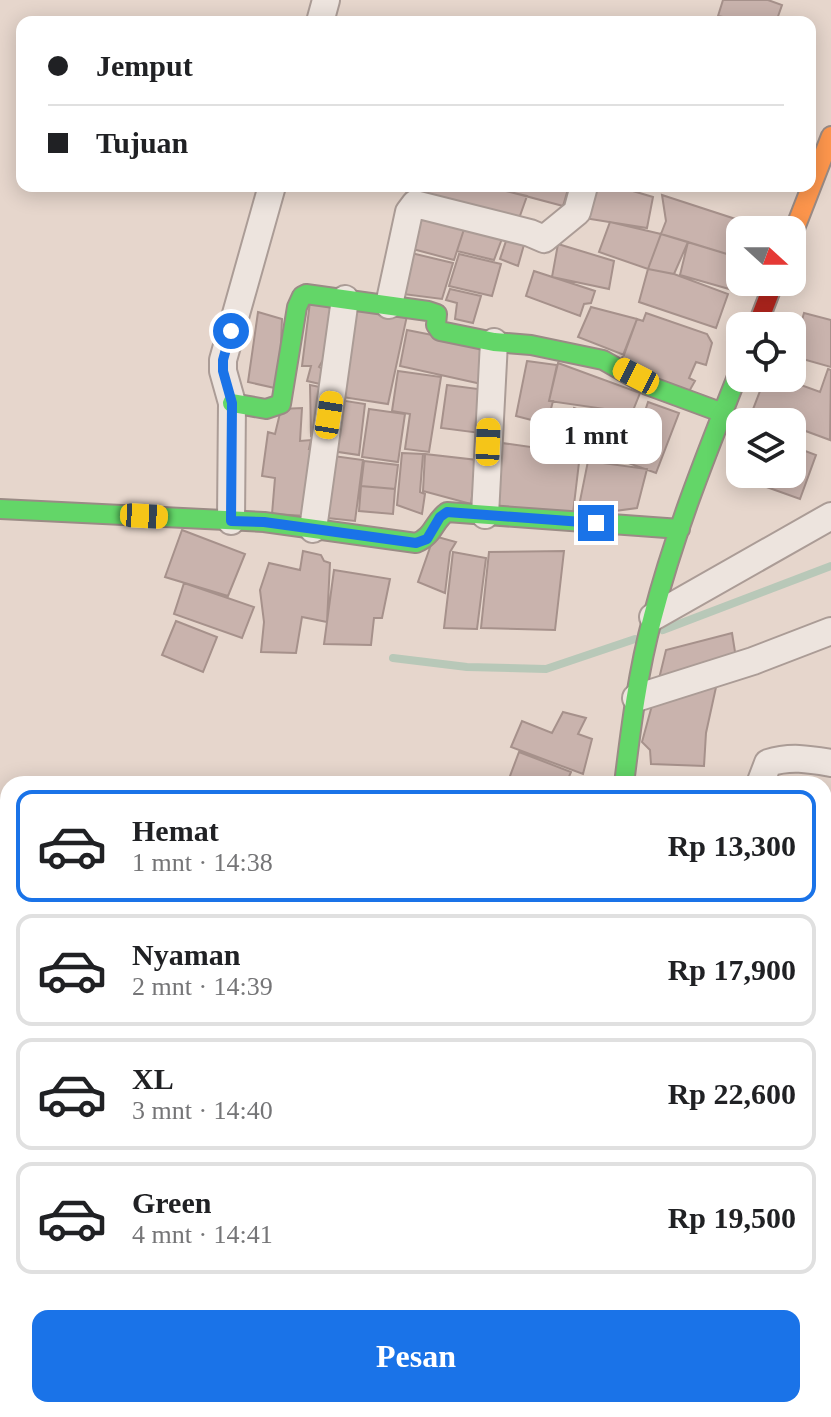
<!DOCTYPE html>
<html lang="id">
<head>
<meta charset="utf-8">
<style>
	:root { --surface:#fff; --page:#f6f6f6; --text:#202124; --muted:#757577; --line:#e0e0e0; --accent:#1a73e8 }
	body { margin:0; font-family:"Times New Roman",serif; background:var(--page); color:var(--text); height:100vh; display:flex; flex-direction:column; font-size:30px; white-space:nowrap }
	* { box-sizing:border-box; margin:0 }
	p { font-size:26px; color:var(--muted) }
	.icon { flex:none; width:44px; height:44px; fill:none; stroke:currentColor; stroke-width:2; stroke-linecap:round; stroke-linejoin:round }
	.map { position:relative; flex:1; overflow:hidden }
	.side { position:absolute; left:0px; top:776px; width:832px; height:642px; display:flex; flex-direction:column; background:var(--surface); border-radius:24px 24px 0 0; box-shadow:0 4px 20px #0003 }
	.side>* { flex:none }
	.top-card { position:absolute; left:16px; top:16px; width:800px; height:176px; border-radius:16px; box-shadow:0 4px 20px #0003; display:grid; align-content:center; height:176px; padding:0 32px; background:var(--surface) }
	.needle { width:52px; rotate:111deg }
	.fabs { position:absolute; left:726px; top:216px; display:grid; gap:16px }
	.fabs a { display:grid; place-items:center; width:80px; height:80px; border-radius:16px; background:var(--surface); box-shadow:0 4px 20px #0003; font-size:40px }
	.end { position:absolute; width:36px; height:36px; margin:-18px; border:10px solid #1a73e8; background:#fff; box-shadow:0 0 0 4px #fff }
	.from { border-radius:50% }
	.bubble { position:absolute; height:56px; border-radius:16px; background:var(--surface); box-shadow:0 4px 20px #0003; font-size:26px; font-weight:700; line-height:56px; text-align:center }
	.car { position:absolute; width:24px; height:48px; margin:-24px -12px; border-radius:10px; box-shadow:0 0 6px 2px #0007; background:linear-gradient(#f5c518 24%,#345 0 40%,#f5c518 0 76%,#345 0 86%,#f5c518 0) }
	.top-card b { display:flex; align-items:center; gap:28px; height:76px; font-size:30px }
	.top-card b+b { border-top:2px solid var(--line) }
	.top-card i { width:20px; height:20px; background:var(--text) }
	ul { padding:14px 0 0; list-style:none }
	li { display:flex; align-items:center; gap:24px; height:112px; margin:0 16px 12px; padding:0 16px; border:4px solid var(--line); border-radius:16px }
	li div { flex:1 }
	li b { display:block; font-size:30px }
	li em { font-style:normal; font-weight:700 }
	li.selected { border-color:var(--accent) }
	li>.icon { width:72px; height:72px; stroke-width:1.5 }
	.action { display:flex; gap:16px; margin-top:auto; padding:16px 32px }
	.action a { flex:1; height:92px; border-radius:16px; background:var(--accent); color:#fff; font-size:32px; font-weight:700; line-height:92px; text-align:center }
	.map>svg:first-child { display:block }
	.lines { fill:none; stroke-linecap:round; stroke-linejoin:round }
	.stream { stroke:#b8c8b8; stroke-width:8 }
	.building { fill:#c9b3ad; stroke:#a6918b; stroke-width:2 }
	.street-casing { stroke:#ab9c96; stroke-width:30 }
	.fast-casing { stroke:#9a8b85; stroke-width:22 }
	.slow-casing { stroke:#9a8b85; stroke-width:22 }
	.jam-casing { stroke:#9a8b85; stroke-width:22 }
	.street { stroke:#ede4de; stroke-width:26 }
	.fast { stroke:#63d668; stroke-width:18 }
	.slow { stroke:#ff974d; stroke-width:18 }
	.jam { stroke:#b3261e; stroke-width:18 }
	.route { stroke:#1a73e8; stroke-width:10 }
</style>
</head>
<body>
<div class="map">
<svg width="831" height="1417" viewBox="0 0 831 1417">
	<rect width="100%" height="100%" fill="#e6d6cc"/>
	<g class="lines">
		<!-- stream -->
		<path class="stream" d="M663 630 831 566
			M393 658 467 667 546 669 635 639"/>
	</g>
	<!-- building -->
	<path class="building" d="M723 0H768L782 5 776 22H747L718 16Z
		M425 186H484L527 196 516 227 419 202Z
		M500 186H569L563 206 499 189Z
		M594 186H616L653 197 647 228 584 218Z
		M662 195 760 227 759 230H740V258L661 234 666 221Z
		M422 208 467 220 454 260 409 248Z
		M467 220 506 228 494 260 457 251Z
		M610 222 661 234 648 269 599 252Z
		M510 229 527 234 518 266 500 259Z
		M661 234 688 242 674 274 648 269Z
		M688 242 740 258V280L736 291 680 275Z
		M558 244 614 261 609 289 552 277Z
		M407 252 453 263 442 299 395 293Z
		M459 254 501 264 492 296 449 286Z
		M648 269 674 274 728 294 716 328 639 302Z
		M534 271 595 291 591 303 584 304 580 316 526 296Z
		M450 289 481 296 473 323 455 319 457 303 446 300Z
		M310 302 337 307 327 353 319 367 324 370 320 384 307 381 311 366H302Z
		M349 305 408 311 388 404 336 396Z
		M591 307 637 319 624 355 578 337Z
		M258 312 282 319 279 389 248 382Z
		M646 313 707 334 712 343 706 365 696 362 689 378 695 381 687 395 620 363 637 319 643 321Z
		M804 313 831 320V367L792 356Z
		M407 330 493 347 486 385 400 366Z
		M527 361 557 365 549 401H553L547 424 516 416Z
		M558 363 640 393 632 413 549 401Z
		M828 369 831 370 830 440 792 426V422H781L752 412 765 378H788L787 380 820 392Z
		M398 371 441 377 429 452 405 449 410 414 392 411Z
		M310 385 325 388 326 398 365 404 359 455 325 450 322 433 311 436Z
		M447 385 486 390 480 433 441 428Z
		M648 402 679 413 656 473 628 463Z
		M302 408 300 441 311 440 309 449H317L308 516 272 514 275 478 262 476 268 432 275 434 281 409Z
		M574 408 633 432 625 461 563 448Z
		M369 409 405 414 398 462 362 457Z
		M495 442 580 454 573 513 490 509Z
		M792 446 816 455 800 499 730 474 740 447V474H792Z
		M402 453 423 454 420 492 425 494 422 514 397 505Z
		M425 454 477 460 471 504 423 491Z
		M326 455 363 460 355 521 318 517Z
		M364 461 398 465 395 489 361 486Z
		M588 461 647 469 637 508 577 516Z
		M361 486 395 489 393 514 359 511Z
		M182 530 245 554 228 596 165 577Z
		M434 536 456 542 450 552 445 593 418 582Z
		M303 551 321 555 324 561 330 563 327 622 302 617 296 653 261 652 264 622 260 590 269 563 300 570Z
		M564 551 555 630 481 628 489 552Z
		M453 552 486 558 477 629 444 628Z
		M334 570 390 579 382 618H374L371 645 324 644Z
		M184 583 254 607 242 638 174 614Z
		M176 621 217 637 203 672 162 655Z
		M732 633 736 658 658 683 666 650Z
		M718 678 706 733 704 766 651 764 650 750 642 742 654 698Z
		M563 712 586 718 578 734 592 739 583 774 511 747 522 721 552 733Z
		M519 752 571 772 566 784H507Z
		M831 917V964L824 963Z
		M0 919 8 921V954L0 952Z
		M5 961H8V1015L0 1012V968L4 969Z
		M824 1013 831 1014V1051L824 1049Z
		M0 1047 8 1049V1081L0 1079Z"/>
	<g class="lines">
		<!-- street casing -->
		<g class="street-casing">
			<path id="street" d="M320 22 326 0
				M389 305 409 212 415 204 530 233 544 239 577 212 584 186
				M485 515 494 342
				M231 521 232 403 223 371V360L272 186
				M313 529 345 299
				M653 617 831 516
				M636 698 753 661 831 631
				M760 784 768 763C790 756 808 759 831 763
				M0 913 8 915
				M824 1135 831 1120
				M0 1225 8 1195
				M824 1281 825 1278
				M0 1310 8 1311
				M5 1362 8 1355
				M270 1410 300 1417
				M499 1410 523 1417
				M748 1417 756 1414 766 1417
				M786 1417 788 1410"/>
		</g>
		<!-- fast casing -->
		<g class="fast-casing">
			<path id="fast" d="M232 403 266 409 281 404 297 307 302 296 306 294 428 311 437 314 436 325 440 331 494 342 531 345 603 360 647 385 723 413
				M0 509 264 522 416 543C434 536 433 522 447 512L680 529
				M624 784C631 727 638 671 653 616 675 531 708 450 740 369
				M489 1417 493 1410"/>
		</g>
		<!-- slow casing -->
		<g class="slow-casing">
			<path id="slow" d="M792 236 831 136"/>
		</g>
		<!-- jam casing -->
		<g class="jam-casing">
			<path id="jam" d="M757 326 774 282"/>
		</g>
		<!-- street -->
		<use href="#street" class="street"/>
		<!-- fast -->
		<use href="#fast" class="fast"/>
		<!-- slow -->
		<use href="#slow" class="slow"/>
		<!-- jam -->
		<use href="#jam" class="jam"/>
	</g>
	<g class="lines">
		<!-- route -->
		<path class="route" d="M231 331 223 360V371L232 403 231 521 264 522 416 543 427 539 440 517 447 512 596 523"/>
	</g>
</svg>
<div class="fabs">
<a><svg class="needle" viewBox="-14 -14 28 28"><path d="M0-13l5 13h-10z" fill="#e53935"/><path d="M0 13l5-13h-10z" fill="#757577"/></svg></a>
<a><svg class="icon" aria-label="locate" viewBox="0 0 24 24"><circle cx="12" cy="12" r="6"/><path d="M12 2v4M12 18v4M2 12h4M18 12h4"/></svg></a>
<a><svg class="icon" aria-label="layers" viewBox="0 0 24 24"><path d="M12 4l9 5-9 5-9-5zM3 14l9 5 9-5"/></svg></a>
</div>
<i class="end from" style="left:231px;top:331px"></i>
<i class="end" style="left:596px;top:523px"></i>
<div class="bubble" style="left:530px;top:408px;width:132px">1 mnt</div>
<i class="car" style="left:636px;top:376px;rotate:297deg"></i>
<i class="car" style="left:329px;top:415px;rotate:9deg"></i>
<i class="car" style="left:488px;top:442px;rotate:2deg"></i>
<i class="car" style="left:144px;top:516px;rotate:93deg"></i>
<div class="top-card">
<b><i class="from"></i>Jemput</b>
<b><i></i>Tujuan</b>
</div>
<section class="side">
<ul>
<li class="selected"><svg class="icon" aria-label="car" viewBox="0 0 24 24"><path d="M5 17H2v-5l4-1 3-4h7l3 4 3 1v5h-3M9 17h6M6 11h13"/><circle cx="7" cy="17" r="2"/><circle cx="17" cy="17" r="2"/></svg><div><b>Hemat</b><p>1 mnt · 14:38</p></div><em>Rp 13,300</em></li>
<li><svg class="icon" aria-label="car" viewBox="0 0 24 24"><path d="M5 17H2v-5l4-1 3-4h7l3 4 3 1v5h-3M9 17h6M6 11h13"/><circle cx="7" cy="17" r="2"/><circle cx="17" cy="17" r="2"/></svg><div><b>Nyaman</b><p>2 mnt · 14:39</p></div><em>Rp 17,900</em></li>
<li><svg class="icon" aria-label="car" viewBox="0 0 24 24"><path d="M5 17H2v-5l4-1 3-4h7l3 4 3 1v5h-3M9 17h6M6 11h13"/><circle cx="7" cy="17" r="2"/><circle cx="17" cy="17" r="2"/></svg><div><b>XL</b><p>3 mnt · 14:40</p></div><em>Rp 22,600</em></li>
<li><svg class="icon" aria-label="car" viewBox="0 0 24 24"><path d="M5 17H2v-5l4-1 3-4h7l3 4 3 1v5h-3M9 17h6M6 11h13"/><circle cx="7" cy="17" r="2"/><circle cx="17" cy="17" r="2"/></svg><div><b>Green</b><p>4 mnt · 14:41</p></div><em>Rp 19,500</em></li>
</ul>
<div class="action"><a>Pesan</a></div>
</section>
</div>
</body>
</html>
